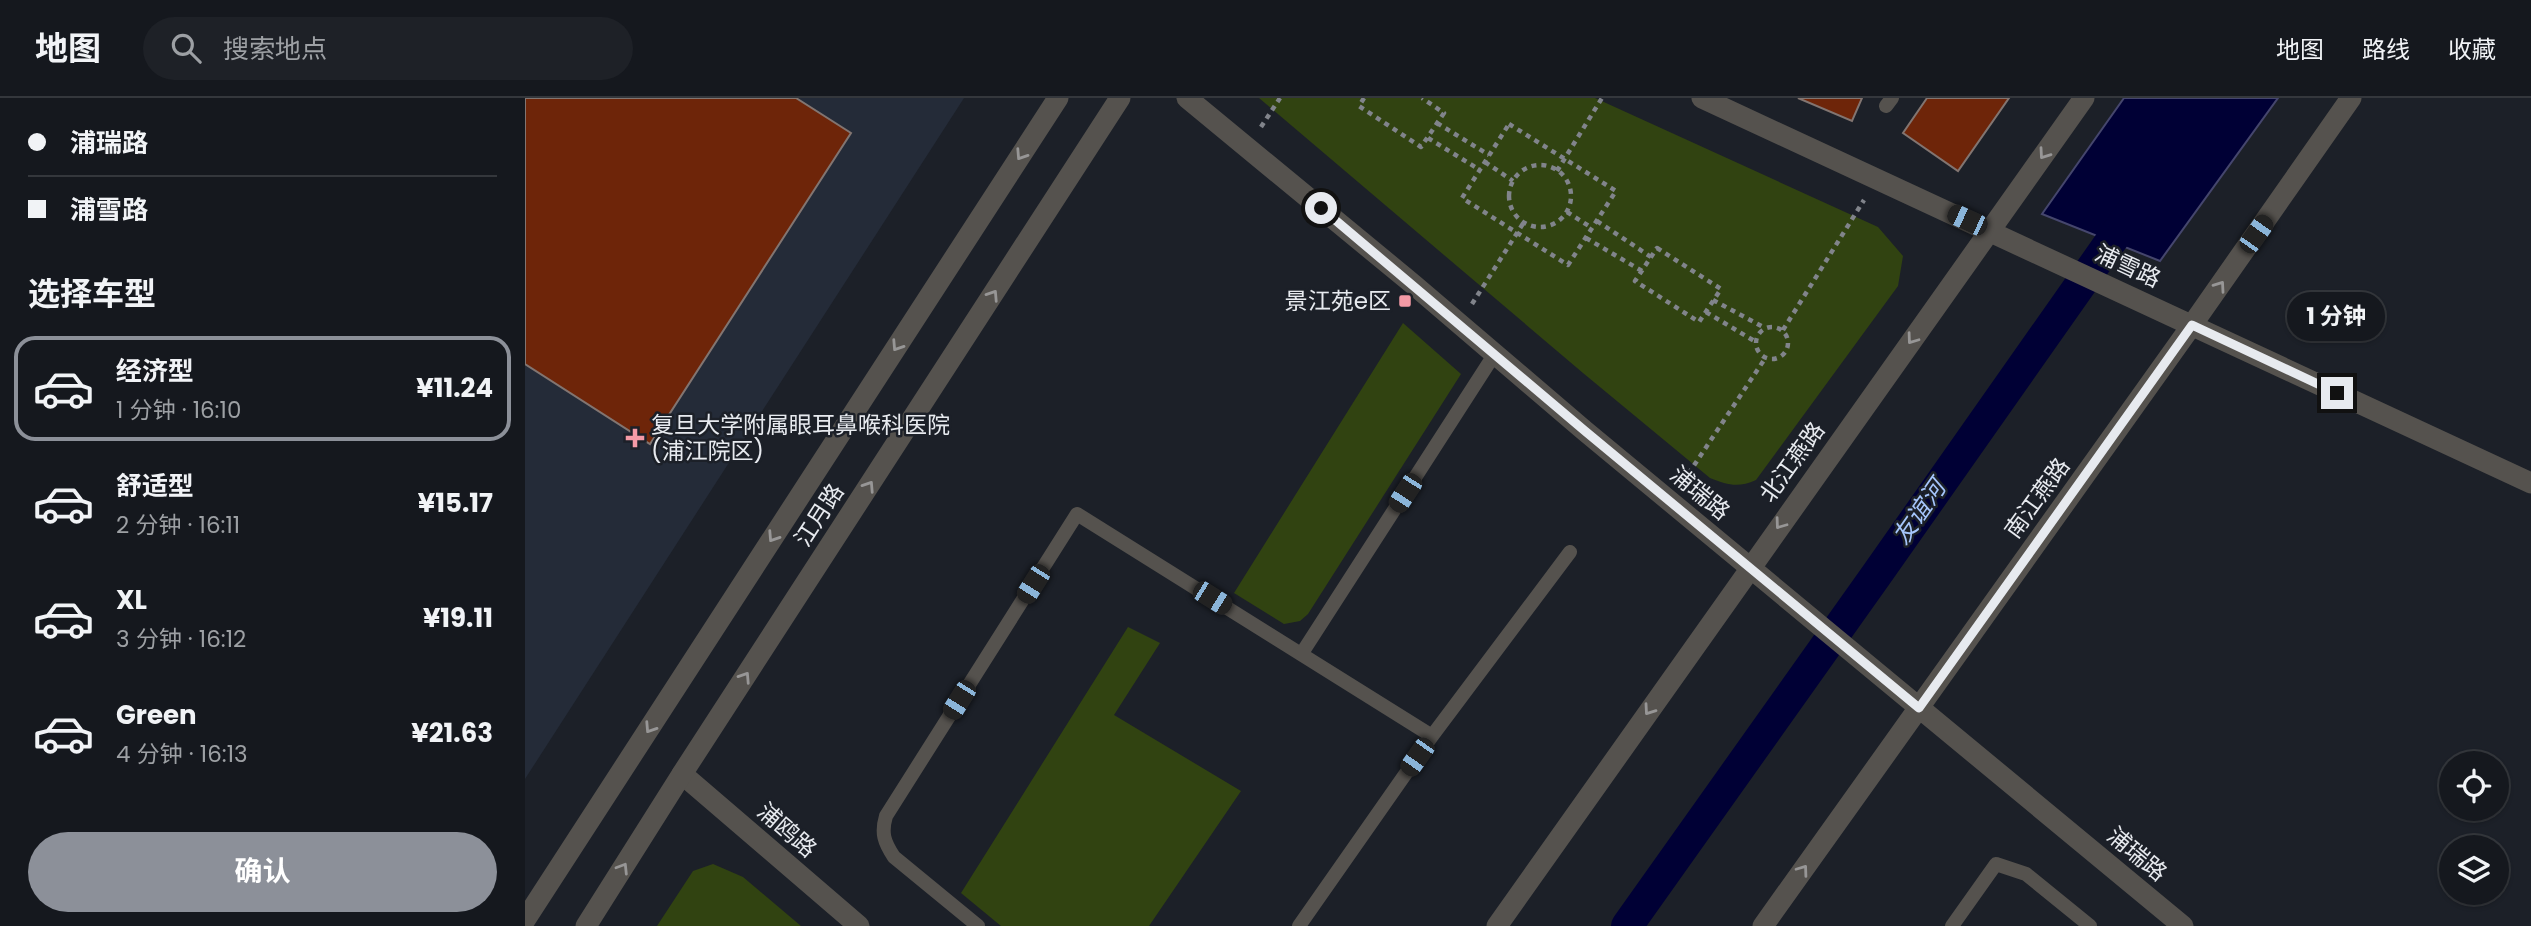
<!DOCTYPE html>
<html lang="zh">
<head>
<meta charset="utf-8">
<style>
	:root { --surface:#15181e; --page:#1e2127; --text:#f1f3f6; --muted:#9da0a4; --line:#34373c; --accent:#8c9099 }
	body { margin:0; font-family:Poppins,"Noto Sans SC",sans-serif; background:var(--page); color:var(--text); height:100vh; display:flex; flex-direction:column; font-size:26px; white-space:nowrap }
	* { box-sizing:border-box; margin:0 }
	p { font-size:23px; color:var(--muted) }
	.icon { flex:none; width:38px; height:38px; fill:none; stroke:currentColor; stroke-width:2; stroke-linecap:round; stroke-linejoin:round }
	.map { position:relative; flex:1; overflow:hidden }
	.panel { display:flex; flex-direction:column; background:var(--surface); width:525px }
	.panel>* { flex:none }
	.top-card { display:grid; align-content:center; height:154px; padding:0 28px; background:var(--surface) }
	.controls { position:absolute; left:1914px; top:653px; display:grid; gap:14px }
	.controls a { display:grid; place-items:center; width:70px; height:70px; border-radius:50%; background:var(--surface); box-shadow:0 2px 5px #0004,0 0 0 2px var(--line); font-size:35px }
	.end { position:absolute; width:32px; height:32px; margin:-16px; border:9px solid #e7eaef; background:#111; box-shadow:0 0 0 4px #111 }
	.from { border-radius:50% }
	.bubble { position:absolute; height:49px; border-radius:24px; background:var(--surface); box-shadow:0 2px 5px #0004,0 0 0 2px var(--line); font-size:23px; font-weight:700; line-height:49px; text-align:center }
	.car { position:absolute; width:21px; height:42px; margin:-21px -10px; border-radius:9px; box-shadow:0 0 5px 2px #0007; background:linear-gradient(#222 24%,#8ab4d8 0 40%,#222 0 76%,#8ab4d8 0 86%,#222 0) }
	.top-card b { display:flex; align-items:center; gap:24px; height:66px; font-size:26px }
	.top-card b+b { border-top:2px solid var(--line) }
	.top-card i { width:18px; height:18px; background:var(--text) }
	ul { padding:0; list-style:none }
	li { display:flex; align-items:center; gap:21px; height:105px; margin:0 14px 10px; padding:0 14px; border:4px solid transparent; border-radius:21px }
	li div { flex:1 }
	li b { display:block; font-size:26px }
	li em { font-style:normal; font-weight:700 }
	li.selected { border-color:var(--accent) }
	li>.icon { width:63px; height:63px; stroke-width:1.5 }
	h2 { padding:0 28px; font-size:32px; line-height:84px }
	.cta { display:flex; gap:14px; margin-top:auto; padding:14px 28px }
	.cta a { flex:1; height:80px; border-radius:42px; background:var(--accent); color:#fff; font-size:28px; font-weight:700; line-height:80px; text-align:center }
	header { display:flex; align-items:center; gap:42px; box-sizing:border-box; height:98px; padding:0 35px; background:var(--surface); border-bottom:2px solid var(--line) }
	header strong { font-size:33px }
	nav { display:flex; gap:38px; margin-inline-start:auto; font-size:24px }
	.search { width:490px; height:63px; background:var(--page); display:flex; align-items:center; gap:18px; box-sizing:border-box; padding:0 24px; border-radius:38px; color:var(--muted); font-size:26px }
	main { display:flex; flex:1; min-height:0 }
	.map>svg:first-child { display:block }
	.built { fill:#242b38 }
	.green { fill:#314311 }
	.water { fill:#000035; stroke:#45466d; stroke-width:2 }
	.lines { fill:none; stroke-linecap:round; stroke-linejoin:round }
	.canal { stroke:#000035; stroke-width:32 }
	.building { fill:#6e2509; stroke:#827571; stroke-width:2 }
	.path { stroke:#81848b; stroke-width:4.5; stroke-dasharray:5 5; stroke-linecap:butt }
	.service { stroke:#55524e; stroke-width:14 }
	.minor { stroke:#55524e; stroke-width:21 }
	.tertiary { stroke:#55524e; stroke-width:21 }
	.oneway { stroke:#979696 }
	.route { stroke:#e7eaef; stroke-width:9 }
	.poi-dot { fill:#f49aa6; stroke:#1c2028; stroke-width:2.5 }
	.labels { text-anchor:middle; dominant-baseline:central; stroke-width:5; stroke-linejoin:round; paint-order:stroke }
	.street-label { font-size:23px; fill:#e7eaef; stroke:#1c2028 }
	.poi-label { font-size:23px; fill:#e7eaef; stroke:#1c2028; text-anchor:end }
	.water-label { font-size:24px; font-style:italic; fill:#a6c6fc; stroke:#1c2028 }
</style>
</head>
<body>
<header>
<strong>地图</strong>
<div class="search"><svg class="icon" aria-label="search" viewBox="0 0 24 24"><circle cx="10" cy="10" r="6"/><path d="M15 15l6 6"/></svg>搜索地点</div>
<nav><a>地图</a><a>路线</a><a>收藏</a></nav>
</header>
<main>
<section class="panel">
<div class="top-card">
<b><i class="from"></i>浦瑞路</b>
<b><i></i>浦雪路</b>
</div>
<h2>选择车型</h2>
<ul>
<li class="selected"><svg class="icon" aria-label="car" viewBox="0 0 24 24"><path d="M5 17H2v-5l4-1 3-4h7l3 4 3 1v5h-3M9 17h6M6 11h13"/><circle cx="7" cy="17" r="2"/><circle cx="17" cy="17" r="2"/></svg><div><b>经济型</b><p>1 分钟 · 16:10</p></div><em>¥11.24</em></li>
<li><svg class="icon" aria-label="car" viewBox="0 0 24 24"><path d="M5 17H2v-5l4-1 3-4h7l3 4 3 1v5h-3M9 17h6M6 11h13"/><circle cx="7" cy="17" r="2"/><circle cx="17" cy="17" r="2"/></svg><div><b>舒适型</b><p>2 分钟 · 16:11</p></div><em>¥15.17</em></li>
<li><svg class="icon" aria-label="car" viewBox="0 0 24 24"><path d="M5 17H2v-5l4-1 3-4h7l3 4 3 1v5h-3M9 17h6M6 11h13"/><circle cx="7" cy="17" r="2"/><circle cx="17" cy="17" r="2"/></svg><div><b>XL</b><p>3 分钟 · 16:12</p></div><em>¥19.11</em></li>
<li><svg class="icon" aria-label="car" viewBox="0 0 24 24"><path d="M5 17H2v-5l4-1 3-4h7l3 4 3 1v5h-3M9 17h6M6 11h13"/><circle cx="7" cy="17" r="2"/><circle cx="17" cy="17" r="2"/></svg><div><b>Green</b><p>4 分钟 · 16:13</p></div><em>¥21.63</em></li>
</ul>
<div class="cta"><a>确认</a></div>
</section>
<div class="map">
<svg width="2006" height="828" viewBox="0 0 2006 828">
	<rect width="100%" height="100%" fill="#1c2028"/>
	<!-- built -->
	<path class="built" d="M0 0H439L0 681Z"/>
	<!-- green -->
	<path class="green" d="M734 0H1070L1353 129 1378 158 1373 188 1231 382C1213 390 1203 387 1185 380L1058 275Z
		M878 225 936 276 783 516 775 523 759 526 709 495Z
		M603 529 635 545 589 617 716 693 624 828H476L436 795Z
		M188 766 218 779 276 828H132L168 773Z"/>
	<!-- water -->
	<path class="water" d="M1599 0H1753L1635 163 1517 116Z"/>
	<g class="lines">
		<!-- canal -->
		<path class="canal" d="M1102 828 1352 476 1610 109"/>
	</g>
	<!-- building -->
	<path class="building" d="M0 0H271L326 35 125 346 0 266Z
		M1273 0H1337L1327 23Z
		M1402 0H1484L1433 73 1378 35Z"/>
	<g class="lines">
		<!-- path -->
		<path class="path" d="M839 0 834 8 896 49 919 15 897 0
			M912 25 964 57
			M984 26 1091 93 1043 167 937 100Z
			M736 29 755 0
			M903 40 955 72
			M960 64 988 83
			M984 98a31 31 0 1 1 62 0a31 31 0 1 1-62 0Z
			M1032 73 1077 0
			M1042 114 1067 130
			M1072 123 1126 159
			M1061 140 1117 173
			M1132 150 1196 191 1174 224 1110 183Z
			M1188 202 1240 230
			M947 206 999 124
			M1181 214 1231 244
			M1231 245a16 16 0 1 1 32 0a16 16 0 1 1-32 0Z
			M1258 232 1339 102
			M1158 384 1241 259"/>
		<!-- service -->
		<path class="service" d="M1361 8 1367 0
			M777 555 969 257
			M453 828 369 759C359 744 356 735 361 718L552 416 907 638
			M774 828 907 638 1045 454
			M1427 828 1471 766 1501 776 1565 828"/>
		<!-- minor -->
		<path class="minor" d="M662 0 889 187 1060 333 1658 828
			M1177 0 2006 385
			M157 676 334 828
			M972 828 1559 0
			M1238 828 1667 227 1826 0"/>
		<!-- tertiary -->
		<path class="tertiary" d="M0 822 533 0
			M61 828 157 676 595 0"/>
	</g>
	<!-- one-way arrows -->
	<defs><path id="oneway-chevron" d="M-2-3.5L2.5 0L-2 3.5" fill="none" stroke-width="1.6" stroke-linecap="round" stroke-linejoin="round" transform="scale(1.75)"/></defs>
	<g class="oneway">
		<use href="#oneway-chevron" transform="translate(1519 56) rotate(125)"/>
		<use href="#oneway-chevron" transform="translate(496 57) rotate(123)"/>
		<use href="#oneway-chevron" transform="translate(1695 188) rotate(-55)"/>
		<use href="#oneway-chevron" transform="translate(468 197) rotate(-57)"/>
		<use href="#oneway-chevron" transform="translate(1387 241) rotate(126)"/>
		<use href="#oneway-chevron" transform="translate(372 248) rotate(123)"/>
		<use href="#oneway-chevron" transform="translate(344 388) rotate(-57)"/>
		<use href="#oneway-chevron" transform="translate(1255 426) rotate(126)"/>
		<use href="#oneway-chevron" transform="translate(248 439) rotate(123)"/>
		<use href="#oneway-chevron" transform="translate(220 579) rotate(-57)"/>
		<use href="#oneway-chevron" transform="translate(1124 612) rotate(125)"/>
		<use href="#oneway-chevron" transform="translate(125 630) rotate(123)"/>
		<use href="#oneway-chevron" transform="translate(98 770) rotate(-58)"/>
		<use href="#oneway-chevron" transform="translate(1278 772) rotate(-54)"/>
	</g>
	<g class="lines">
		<!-- route -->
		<path class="route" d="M796 110 1060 333 1394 610 1667 227 1812 295"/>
	</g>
	<!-- markers -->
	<g class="poi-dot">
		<rect x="873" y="196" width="14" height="14" rx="3.5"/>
		<path d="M106.5 329.5h7v7h7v7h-7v7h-7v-7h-7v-7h7z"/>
	</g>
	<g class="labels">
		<!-- street labels -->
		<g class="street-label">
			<text transform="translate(1603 168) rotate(25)">浦雪路</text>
			<text transform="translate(1267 364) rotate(-54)">北江燕路</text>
			<text transform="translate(1175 395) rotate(40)">浦瑞路</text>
			<text transform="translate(1512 400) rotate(-54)">南江燕路</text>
			<text transform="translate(294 417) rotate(-57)">江月路</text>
			<text transform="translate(262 732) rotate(41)">浦鸥路</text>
			<text transform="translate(1612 756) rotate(40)">浦瑞路</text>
		</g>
		<!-- poi labels -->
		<g class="poi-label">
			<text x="866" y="203">景江苑e区</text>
			<text x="126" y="327" text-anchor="start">复旦大学附属眼耳鼻喉科医院<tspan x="126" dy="26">(浦江院区)</tspan></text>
		</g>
		<!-- water labels -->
		<g class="water-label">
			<text transform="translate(1394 414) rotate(-55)">友谊河</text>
		</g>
	</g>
</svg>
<div class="controls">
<a><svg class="icon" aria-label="locate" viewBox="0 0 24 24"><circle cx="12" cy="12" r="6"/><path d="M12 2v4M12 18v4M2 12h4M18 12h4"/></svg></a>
<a><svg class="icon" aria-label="layers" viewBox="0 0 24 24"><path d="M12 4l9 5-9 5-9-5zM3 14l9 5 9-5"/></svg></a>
</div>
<i class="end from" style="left:796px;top:110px"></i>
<i class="end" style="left:1812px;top:295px"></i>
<div class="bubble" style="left:1762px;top:194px;width:98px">1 分钟</div>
<i class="car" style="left:1442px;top:122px;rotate:295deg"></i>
<i class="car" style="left:1731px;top:136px;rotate:35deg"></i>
<i class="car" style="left:880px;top:395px;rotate:213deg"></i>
<i class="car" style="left:508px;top:486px;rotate:212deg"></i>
<i class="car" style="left:687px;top:500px;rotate:122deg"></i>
<i class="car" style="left:434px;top:602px;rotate:212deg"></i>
<i class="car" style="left:892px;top:659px;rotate:215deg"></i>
</div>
</main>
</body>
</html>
